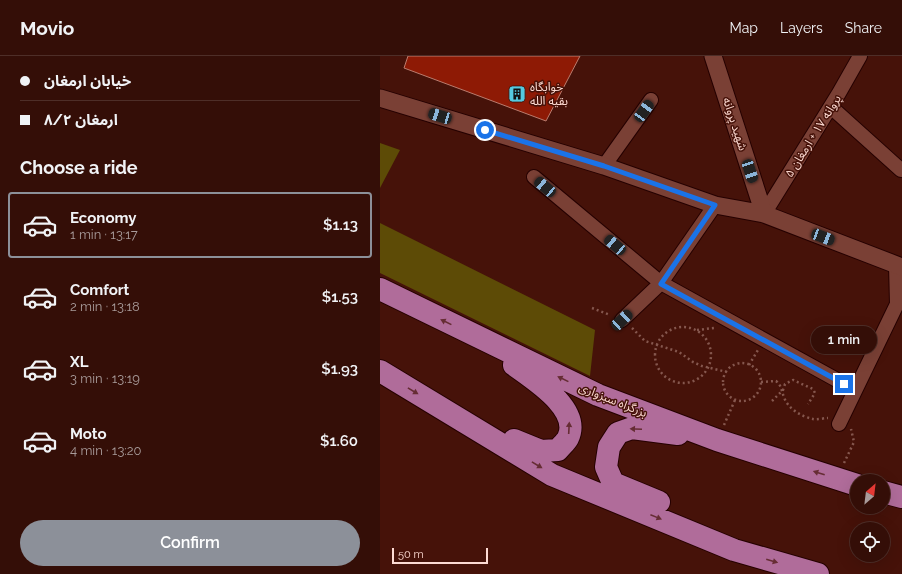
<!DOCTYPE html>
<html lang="en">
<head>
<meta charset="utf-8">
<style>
	:root { --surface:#340e07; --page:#3c1711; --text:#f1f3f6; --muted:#a99c9b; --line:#4e2e28; --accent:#8c9099 }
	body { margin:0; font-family:Raleway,"Noto Sans Arabic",sans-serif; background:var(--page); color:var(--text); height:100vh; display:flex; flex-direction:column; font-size:15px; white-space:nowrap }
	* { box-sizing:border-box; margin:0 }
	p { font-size:13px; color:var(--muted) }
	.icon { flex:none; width:22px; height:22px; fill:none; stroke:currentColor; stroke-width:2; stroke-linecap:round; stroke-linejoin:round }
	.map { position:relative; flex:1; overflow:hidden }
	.panel { display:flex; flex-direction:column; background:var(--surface); width:380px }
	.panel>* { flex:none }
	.hud { display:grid; align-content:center; height:88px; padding:0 20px; background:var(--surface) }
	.needle { width:26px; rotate:28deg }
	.fabs { position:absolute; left:470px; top:418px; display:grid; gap:8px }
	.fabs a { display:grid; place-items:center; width:40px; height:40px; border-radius:50%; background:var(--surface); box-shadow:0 4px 16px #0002,0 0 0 1px var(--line); font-size:20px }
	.scale { position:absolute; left:12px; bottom:10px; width:96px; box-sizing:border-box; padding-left:4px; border:2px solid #fedbd3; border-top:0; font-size:11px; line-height:14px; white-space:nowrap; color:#fedbd3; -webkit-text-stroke:3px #461209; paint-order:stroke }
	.end { position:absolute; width:18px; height:18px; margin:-9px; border:5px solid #1a73e8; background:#fff; box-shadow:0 0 0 2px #fff }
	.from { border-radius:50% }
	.bubble { position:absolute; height:28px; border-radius:14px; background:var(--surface); box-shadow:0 4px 16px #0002,0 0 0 1px var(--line); font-size:13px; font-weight:600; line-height:28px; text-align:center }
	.car { position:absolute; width:12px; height:24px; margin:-12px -6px; border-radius:5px; box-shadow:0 0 3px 1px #0007; background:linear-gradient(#222 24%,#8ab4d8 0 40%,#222 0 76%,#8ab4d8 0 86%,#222 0) }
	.hud b { display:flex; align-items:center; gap:14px; height:38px; font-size:15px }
	.hud b+b { border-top:1px solid var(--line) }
	.hud i { width:10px; height:10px; background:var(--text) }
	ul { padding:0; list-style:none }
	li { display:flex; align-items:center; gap:12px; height:66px; margin:0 8px 6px; padding:0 12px; border:2px solid transparent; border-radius:4px }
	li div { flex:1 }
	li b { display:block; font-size:15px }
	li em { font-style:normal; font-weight:600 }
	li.on { border-color:var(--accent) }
	li>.icon { width:36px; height:36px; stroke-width:1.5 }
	h2 { padding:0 20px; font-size:18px; line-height:48px }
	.action { display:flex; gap:8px; margin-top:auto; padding:8px 20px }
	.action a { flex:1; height:46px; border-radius:24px; background:var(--accent); color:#fff; font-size:16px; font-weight:600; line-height:46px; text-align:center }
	header { display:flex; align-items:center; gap:24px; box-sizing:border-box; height:56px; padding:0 20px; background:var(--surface); border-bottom:1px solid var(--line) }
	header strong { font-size:19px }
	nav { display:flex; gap:22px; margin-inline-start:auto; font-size:14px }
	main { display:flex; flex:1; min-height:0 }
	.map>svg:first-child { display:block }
	.green { fill:#5d4b06 }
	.building { fill:#8e1a05; stroke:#bb7c6e }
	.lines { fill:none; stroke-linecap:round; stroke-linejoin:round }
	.minor-casing { stroke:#250100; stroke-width:16 }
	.tertiary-casing { stroke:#250100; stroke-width:19 }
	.trunk-casing { stroke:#250100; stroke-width:24 }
	.path { stroke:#85574e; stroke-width:2.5; stroke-dasharray:2 3; stroke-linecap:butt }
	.minor { stroke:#7a4035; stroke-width:14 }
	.tertiary { stroke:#7a4035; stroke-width:17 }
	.trunk { stroke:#b06c9a; stroke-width:22 }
	.oneway { fill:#662d34 }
	.route { stroke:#1a73e8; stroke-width:5 }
	.labels { text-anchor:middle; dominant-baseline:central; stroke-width:3; stroke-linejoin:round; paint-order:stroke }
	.poi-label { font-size:12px; fill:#fedbd3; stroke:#461209; text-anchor:start }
	.street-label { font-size:12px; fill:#fedbd3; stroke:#461209 }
</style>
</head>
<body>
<header>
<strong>Movio</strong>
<nav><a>Map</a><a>Layers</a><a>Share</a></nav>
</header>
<main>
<section class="panel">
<div class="hud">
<b><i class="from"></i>خیابان ارمغان</b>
<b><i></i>ارمغان ۸/۲</b>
</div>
<h2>Choose a ride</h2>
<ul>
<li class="on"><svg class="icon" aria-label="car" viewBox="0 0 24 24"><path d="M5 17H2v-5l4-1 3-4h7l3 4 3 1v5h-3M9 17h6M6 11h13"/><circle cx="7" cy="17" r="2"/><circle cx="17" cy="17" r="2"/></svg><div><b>Economy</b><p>1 min · 13:17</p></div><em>$1.13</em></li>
<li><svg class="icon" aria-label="car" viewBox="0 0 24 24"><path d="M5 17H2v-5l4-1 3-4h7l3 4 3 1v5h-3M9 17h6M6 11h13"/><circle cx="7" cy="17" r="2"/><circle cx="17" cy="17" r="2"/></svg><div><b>Comfort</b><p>2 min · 13:18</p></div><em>$1.53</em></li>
<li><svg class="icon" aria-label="car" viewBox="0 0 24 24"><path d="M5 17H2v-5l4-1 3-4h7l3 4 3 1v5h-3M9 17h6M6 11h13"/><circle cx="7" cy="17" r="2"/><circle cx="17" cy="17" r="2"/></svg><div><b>XL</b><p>3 min · 13:19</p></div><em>$1.93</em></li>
<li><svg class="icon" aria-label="car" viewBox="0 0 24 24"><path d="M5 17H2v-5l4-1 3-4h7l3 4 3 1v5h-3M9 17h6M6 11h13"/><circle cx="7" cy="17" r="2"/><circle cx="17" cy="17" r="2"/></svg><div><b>Moto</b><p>4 min · 13:20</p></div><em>$1.60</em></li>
</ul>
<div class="action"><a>Confirm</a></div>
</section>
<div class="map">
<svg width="522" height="518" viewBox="0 0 522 518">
	<rect width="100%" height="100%" fill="#461209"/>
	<!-- green -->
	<path class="green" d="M0 87 20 94 0 132Z
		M0 167 215 274 210 320 0 217Z"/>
	<!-- building -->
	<path class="building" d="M28 0H200L166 65 24 12Z"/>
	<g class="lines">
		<!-- minor casing -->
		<g class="minor-casing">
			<path id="minor" d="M451 51 521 114
				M224 110 271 44
				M154 121 281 227 475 334
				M384 158 459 37 480 0
				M242 264 281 227 335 149
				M459 368 517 248 516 209"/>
		</g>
		<!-- tertiary casing -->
		<g class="tertiary-casing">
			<path id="tertiary" d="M333 0 384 158
				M0 42 224 110 335 149 384 158 522 211"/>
		</g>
		<!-- trunk casing -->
		<g class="trunk-casing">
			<path id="trunk" d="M0 233 218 339 337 384 477 429
				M0 315 172 419 354 494 438 518
				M134 384 161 395 178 394C181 390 186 386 188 382 202 353 153 323 134 309
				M503 436 522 441
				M279 446 233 427 226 411 229 391 238 377 252 372 298 378"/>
		</g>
		<!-- path -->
		<path class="path" d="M212 252 230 259
			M275 299a28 28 0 1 1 56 0a28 28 0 1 1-56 0Z
			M252 272 265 285 299 296 313 306 322 310 347 316
			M317 274 334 272
			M343 326a19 19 0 1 1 38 0a19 19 0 1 1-38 0Z
			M369 309 378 294
			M381 326 396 325C402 330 401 334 404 341 407 352 422 361 433 363 437 364 444 362 448 362
			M392 345 403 334 405 328 413 324 433 333 435 337 428 348
			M344 369 355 344
			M464 407 474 386 471 373"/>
		<!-- minor -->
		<use href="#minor" class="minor"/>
		<!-- tertiary -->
		<use href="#tertiary" class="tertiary"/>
		<!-- trunk -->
		<use href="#trunk" class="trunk"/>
	</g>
	<!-- one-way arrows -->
	<defs><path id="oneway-solid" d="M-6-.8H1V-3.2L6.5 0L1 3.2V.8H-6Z"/></defs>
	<g class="oneway">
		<use href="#oneway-solid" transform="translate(66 266) rotate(-154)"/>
		<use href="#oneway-solid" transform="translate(183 323) rotate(-154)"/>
		<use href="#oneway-solid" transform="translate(33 335) rotate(31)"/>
		<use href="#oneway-solid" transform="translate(189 372) rotate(-87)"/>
		<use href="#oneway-solid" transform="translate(256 373) rotate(-178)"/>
		<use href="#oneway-solid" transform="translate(157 409) rotate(31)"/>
		<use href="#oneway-solid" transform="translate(439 417) rotate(-162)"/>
		<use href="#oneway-solid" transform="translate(276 461) rotate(22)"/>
		<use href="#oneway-solid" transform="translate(392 505) rotate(16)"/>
	</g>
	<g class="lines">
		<!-- route -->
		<path class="route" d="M105 74 224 110 335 149 281 228 464 328"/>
	</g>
	<!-- icons -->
	<defs>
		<g id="building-square" transform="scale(0.9)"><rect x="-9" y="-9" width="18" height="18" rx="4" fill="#55cae0" stroke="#461209"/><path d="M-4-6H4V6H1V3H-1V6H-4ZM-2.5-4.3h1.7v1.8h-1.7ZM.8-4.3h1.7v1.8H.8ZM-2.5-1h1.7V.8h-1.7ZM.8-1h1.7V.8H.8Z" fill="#111"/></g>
	</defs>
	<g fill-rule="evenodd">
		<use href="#building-square" x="137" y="38"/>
	</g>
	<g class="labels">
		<!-- poi labels -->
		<g class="poi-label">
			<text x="150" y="31">خوابگاه<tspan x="150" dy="14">بقیه الله</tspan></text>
		</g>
		<!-- street labels -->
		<g class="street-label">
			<text transform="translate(355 68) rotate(72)">شهید پروانه</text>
			<text transform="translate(433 80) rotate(-58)">پروانه ۱۷ + ارمغان ۵</text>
			<text transform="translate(233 344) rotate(22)">بزرگراه سبزواری</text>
		</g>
	</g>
</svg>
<div class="fabs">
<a><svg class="needle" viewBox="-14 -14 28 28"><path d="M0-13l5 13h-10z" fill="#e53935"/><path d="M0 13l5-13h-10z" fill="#a99c9b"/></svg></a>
<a><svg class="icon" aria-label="locate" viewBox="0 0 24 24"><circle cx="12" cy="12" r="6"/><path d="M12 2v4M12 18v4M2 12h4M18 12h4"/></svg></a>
</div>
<div class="scale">50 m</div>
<i class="end from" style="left:105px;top:74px"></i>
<i class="end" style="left:464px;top:328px"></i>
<div class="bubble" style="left:431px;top:270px;width:66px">1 min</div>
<i class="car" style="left:264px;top:55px;rotate:36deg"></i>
<i class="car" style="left:60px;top:60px;rotate:287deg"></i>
<i class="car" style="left:370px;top:115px;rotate:162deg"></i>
<i class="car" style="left:165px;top:131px;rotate:310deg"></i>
<i class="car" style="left:443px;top:181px;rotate:111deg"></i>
<i class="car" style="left:235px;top:189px;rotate:310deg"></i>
<i class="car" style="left:242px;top:264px;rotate:47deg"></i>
</div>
</main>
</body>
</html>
